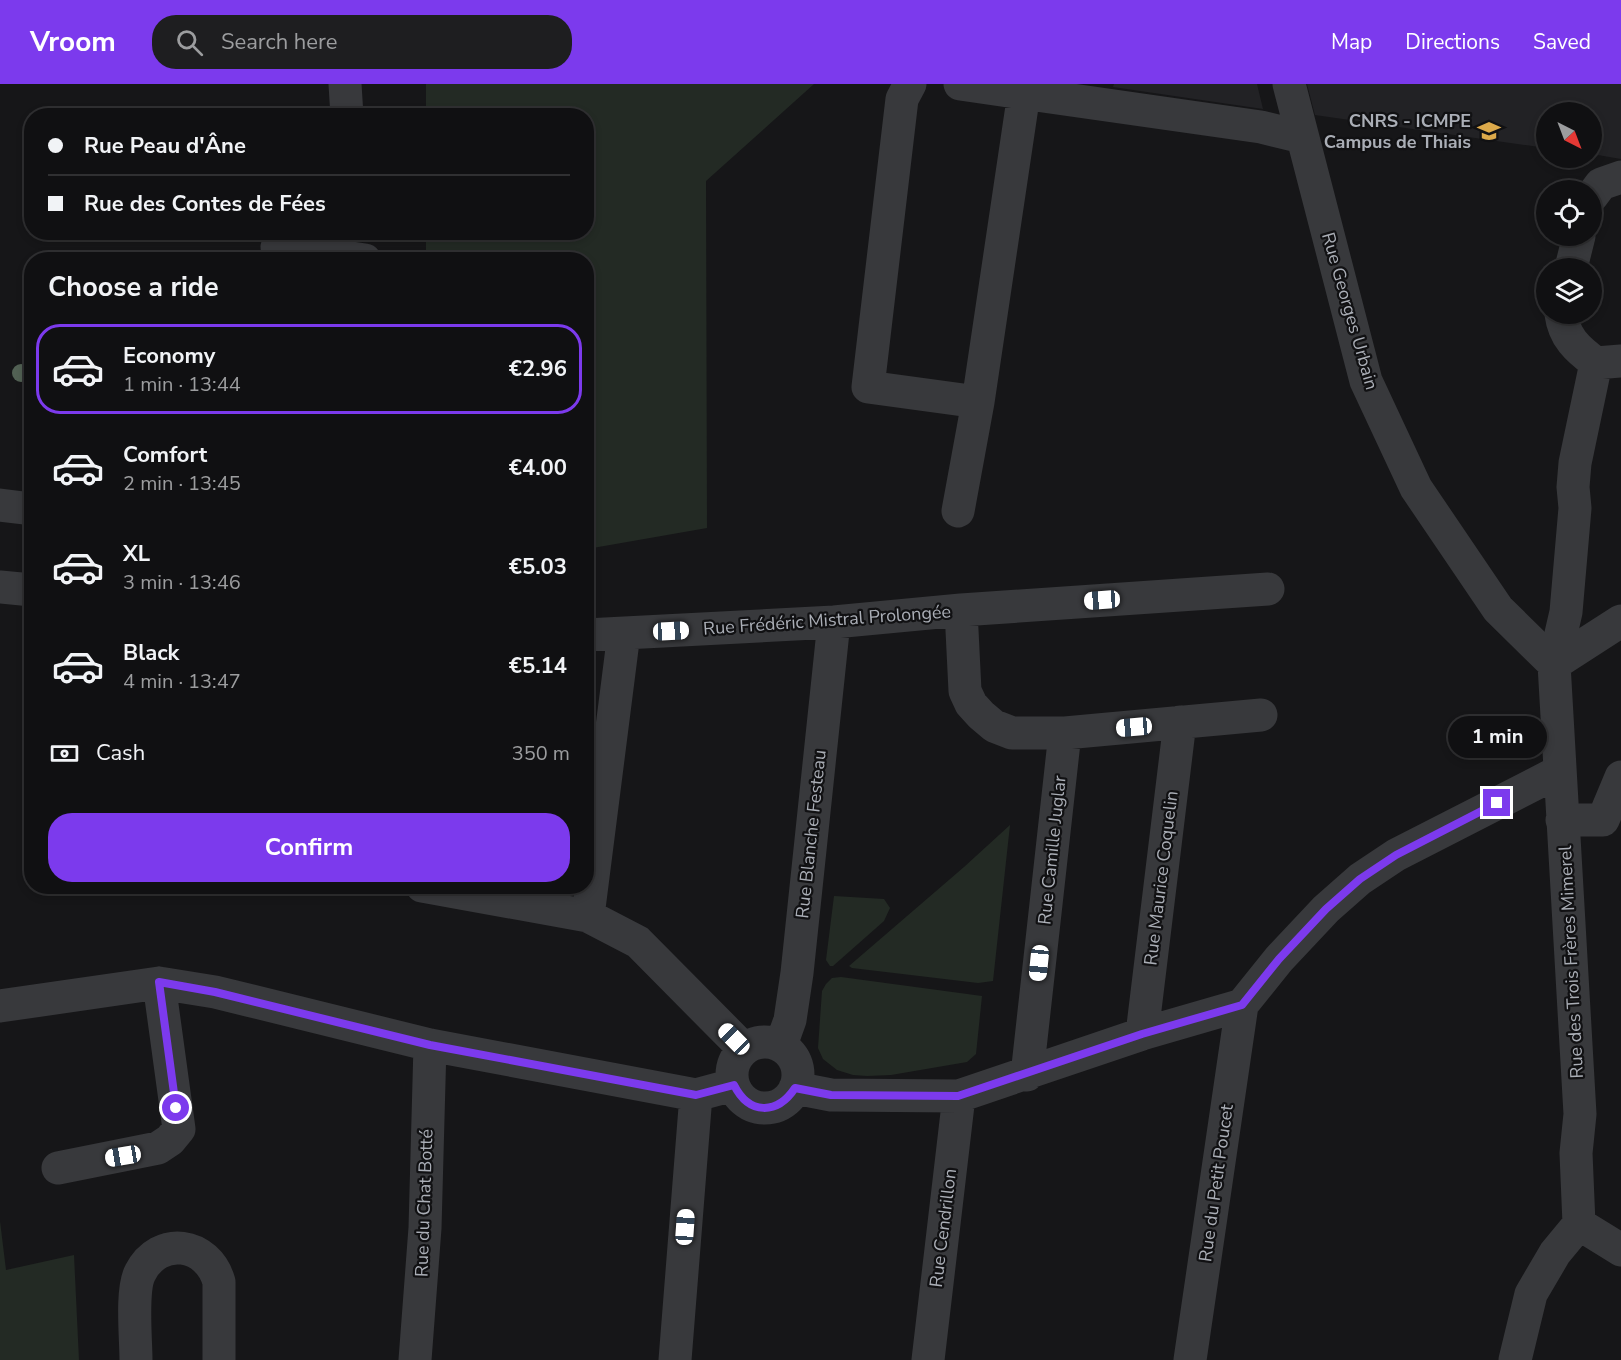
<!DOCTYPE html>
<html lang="en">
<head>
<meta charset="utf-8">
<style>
	:root { --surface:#101012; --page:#1e1e20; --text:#f1f3f6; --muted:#9c9d9f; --line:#303032; --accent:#7c3aed }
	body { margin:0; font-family:"Nunito Sans",sans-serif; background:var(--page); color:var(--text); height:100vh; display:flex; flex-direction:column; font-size:22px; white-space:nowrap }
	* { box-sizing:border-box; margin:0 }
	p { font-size:20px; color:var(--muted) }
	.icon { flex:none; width:33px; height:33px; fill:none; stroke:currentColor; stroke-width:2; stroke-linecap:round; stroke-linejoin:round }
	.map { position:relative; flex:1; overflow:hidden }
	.panel { position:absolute; left:24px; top:168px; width:570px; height:642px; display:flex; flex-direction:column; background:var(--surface); border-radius:24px; box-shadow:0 3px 9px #0003,0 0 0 2px var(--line) }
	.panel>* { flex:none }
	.top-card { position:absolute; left:24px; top:24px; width:570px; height:132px; border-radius:24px; box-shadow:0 3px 9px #0003,0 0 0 2px var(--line); display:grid; align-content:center; height:132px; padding:0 24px; background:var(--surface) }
	.needle { width:39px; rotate:138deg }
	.fabs { position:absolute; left:1536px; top:18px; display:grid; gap:12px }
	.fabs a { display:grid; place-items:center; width:66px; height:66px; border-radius:50%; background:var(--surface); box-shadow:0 3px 9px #0003,0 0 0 2px var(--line); font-size:30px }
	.end { position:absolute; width:27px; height:27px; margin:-14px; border:8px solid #7c3aed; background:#fff; box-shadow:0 0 0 3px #fff }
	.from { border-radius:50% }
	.bubble { position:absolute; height:42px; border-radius:21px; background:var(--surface); box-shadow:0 3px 9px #0003,0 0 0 2px var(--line); font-size:20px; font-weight:700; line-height:42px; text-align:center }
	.car { position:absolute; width:18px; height:36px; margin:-18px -9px; border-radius:8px; box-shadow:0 0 4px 2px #0007; background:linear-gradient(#fff 24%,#345 0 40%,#fff 0 76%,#345 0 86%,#fff 0) }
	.top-card b { display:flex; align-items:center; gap:21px; height:57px; font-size:22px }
	.top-card b+b { border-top:2px solid var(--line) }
	.top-card i { width:15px; height:15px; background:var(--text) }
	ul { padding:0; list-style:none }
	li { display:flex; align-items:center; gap:18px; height:90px; margin:0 12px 9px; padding:0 12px; border:3px solid transparent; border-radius:24px }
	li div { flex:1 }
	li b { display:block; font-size:22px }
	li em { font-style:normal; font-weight:700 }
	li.current { border-color:var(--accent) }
	li>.icon { width:54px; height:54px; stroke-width:1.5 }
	h2 { padding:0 24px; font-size:27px; line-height:72px }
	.pay { display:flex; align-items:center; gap:15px; height:66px; padding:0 24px; font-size:22px }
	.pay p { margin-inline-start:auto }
	.button { display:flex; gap:12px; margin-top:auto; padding:12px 24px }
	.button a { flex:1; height:69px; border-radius:24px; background:var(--accent); color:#fff; font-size:24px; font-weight:700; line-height:69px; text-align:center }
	header { display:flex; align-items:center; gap:36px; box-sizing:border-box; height:84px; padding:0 30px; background:var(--accent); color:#fff }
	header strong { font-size:28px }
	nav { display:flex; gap:33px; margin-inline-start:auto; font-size:21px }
	.search { width:420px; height:54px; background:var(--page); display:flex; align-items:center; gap:15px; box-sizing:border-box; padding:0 21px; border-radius:24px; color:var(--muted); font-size:22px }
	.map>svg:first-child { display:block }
	.built { fill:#222225 }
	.green { fill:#232a24 }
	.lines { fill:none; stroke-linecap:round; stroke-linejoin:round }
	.minor { stroke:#38393c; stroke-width:33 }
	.tree { fill:#526154 }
	.route { stroke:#7c3aed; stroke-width:8 }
	.labels { text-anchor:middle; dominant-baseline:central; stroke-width:4.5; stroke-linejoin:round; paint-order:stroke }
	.poi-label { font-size:18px; font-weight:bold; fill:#aaaeb6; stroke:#111113; text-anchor:end }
	.street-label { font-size:18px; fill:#aaaeb6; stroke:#111113 }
</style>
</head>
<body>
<header>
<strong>Vroom</strong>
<div class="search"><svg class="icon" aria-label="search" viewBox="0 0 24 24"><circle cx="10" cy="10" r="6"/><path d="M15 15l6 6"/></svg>Search here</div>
<nav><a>Map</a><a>Directions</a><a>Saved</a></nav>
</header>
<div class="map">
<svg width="1621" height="1276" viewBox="0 0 1621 1276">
	<rect width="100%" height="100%" fill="#161618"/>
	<!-- built -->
	<path class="built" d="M1114 0H1257L1263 25 1113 3Z
		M1307 0H1621V75L1592 70V28H1546V64L1315 31Z"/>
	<!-- green -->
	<path class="green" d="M426 0H814L706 97 707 444 587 465 586 176 426 175V149L586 148V32L426 31Z
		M1010 741 993 897 978 899 852 884 849 882 964 783Z
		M834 812 884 815 890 824 884 837 833 882H830L826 876Z
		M841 893 982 912 976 970 967 978 891 991 867 992 853 991 837 986 823 975 818 964 822 907 826 900 832 894Z
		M0 1137 6 1186 74 1171 79 1276H0Z"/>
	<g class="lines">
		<!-- minor -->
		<path class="minor" d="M345 0 347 32
			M910 0 902 15 868 303 978 318
			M960 0 1261 43 1302 53
			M1289 0 1366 297 1416 404 1498 525 1554 580
			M1592 112 1601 100 1621 93
			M277 163 365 176
			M1571 184 1579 152
			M1561 230C1564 253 1577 265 1596 279L1621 277
			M0 421 32 425
			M958 427 978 318 1024 9
			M0 503 32 506
			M961 526 965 607 971 620 981 631 994 642 1012 649H1065L1261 631
			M586 551 834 538 961 526 1268 505
			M1554 580 1621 537
			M1562 736H1603L1621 693
			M422 802 588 832 638 858 744 965
			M588 832 624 549
			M1242 921 1279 875 1326 825 1360 795 1396 771 1560 687
			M0 922 159 899 215 908 430 961 696 1011 733 1001
			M1142 950 1180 638
			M732 991a33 33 0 1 1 66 0a33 33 0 1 1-66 0Z
			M781 961 790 936 797 889 834 538
			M1027 991 1065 649
			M795 1004 831 1011 959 1012 1142 950 1242 921
			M58 1084 158 1064 170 1056 179 1045 159 899
			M1579 1140 1621 1166
			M136 1276C136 1255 131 1206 140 1189 159 1151 208 1158 219 1198V1276
			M415 1276 425 1144 430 961
			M675 1276 696 1011
			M928 1276 959 1012
			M1190 1276 1242 921
			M1515 1276 1531 1210 1555 1169 1579 1140 1576 1069 1580 1030 1554 580 1566 528 1575 424 1573 403 1575 379 1596 279"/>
	</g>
	<!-- trees -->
	<circle class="tree" cx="21" cy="289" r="9"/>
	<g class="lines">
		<!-- route -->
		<path class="route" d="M176 1024 159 898 215 908 430 961 696 1011 734 1001C749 1031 777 1031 795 1004L831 1011 958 1012 1142 950 1242 921 1279 875 1326 825 1360 795 1396 771 1497 719"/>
	</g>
	<!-- icons -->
	<defs>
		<g id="university-bare" transform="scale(1.8)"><path d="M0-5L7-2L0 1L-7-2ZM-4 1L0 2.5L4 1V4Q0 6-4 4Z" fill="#dca94a" stroke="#111113" stroke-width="2.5" paint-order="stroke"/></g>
	</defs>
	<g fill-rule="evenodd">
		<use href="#university-bare" x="1489" y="47"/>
	</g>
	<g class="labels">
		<!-- poi labels -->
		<g class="poi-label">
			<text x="1471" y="37">CNRS - ICMPE<tspan x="1471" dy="21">Campus de Thiais</tspan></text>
		</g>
		<!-- street labels -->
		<g class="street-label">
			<text transform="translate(1350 227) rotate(74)">Rue Georges Urbain</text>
			<text transform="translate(827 536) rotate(-4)">Rue Frédéric Mistral Prolongée</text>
			<text transform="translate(811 750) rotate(-84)">Rue Blanche Festeau</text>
			<text transform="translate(1052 766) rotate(-84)">Rue Camille Juglar</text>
			<text transform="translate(1161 794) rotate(-83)">Rue Maurice Coquelin</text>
			<text transform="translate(1571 878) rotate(-93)">Rue des Trois Frères Mimerel</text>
			<text transform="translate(1216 1099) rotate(-82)">Rue du Petit Poucet</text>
			<text transform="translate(424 1119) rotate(-88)">Rue du Chat Botté</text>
			<text transform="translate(943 1144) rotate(-83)">Rue Cendrillon</text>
		</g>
	</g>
</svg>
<div class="fabs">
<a><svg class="needle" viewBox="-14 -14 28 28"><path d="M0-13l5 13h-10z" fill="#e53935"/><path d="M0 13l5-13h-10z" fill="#9c9d9f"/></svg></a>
<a><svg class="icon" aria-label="locate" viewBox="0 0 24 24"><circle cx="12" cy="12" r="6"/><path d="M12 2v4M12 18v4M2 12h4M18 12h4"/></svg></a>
<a><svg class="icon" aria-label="layers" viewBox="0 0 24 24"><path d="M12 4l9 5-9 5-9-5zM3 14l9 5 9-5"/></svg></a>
</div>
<i class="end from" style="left:176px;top:1024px"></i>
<i class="end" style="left:1497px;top:719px"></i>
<div class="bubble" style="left:1448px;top:632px;width:99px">1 min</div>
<i class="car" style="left:1102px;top:516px;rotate:266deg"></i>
<i class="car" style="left:671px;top:547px;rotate:87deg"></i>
<i class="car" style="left:1134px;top:643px;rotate:265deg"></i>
<i class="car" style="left:1039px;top:879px;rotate:186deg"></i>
<i class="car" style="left:734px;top:955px;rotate:315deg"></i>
<i class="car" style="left:123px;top:1072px;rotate:260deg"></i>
<i class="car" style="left:685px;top:1143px;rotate:4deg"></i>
<div class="top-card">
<b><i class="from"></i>Rue Peau d'Âne</b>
<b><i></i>Rue des Contes de Fées</b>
</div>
<section class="panel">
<h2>Choose a ride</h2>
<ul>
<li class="current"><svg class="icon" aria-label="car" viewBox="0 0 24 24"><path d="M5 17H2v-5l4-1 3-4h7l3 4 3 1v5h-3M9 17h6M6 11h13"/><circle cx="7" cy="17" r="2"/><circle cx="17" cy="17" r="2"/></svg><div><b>Economy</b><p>1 min · 13:44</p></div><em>€2.96</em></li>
<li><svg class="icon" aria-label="car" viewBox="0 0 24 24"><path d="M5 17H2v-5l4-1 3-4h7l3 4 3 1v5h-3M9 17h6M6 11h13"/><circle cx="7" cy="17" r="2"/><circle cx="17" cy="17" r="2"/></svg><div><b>Comfort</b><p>2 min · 13:45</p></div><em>€4.00</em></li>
<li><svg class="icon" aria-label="car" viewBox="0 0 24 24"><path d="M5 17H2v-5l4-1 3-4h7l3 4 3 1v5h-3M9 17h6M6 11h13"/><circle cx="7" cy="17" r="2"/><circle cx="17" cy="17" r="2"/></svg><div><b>XL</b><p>3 min · 13:46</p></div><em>€5.03</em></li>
<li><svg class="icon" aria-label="car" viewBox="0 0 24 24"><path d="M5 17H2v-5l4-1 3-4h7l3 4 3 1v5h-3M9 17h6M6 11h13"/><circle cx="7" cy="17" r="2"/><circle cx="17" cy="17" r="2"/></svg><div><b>Black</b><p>4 min · 13:47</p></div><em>€5.14</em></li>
</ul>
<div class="pay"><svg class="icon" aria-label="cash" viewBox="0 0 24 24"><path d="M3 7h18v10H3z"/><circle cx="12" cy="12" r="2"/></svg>Cash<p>350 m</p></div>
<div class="button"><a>Confirm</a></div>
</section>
</div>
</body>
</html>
